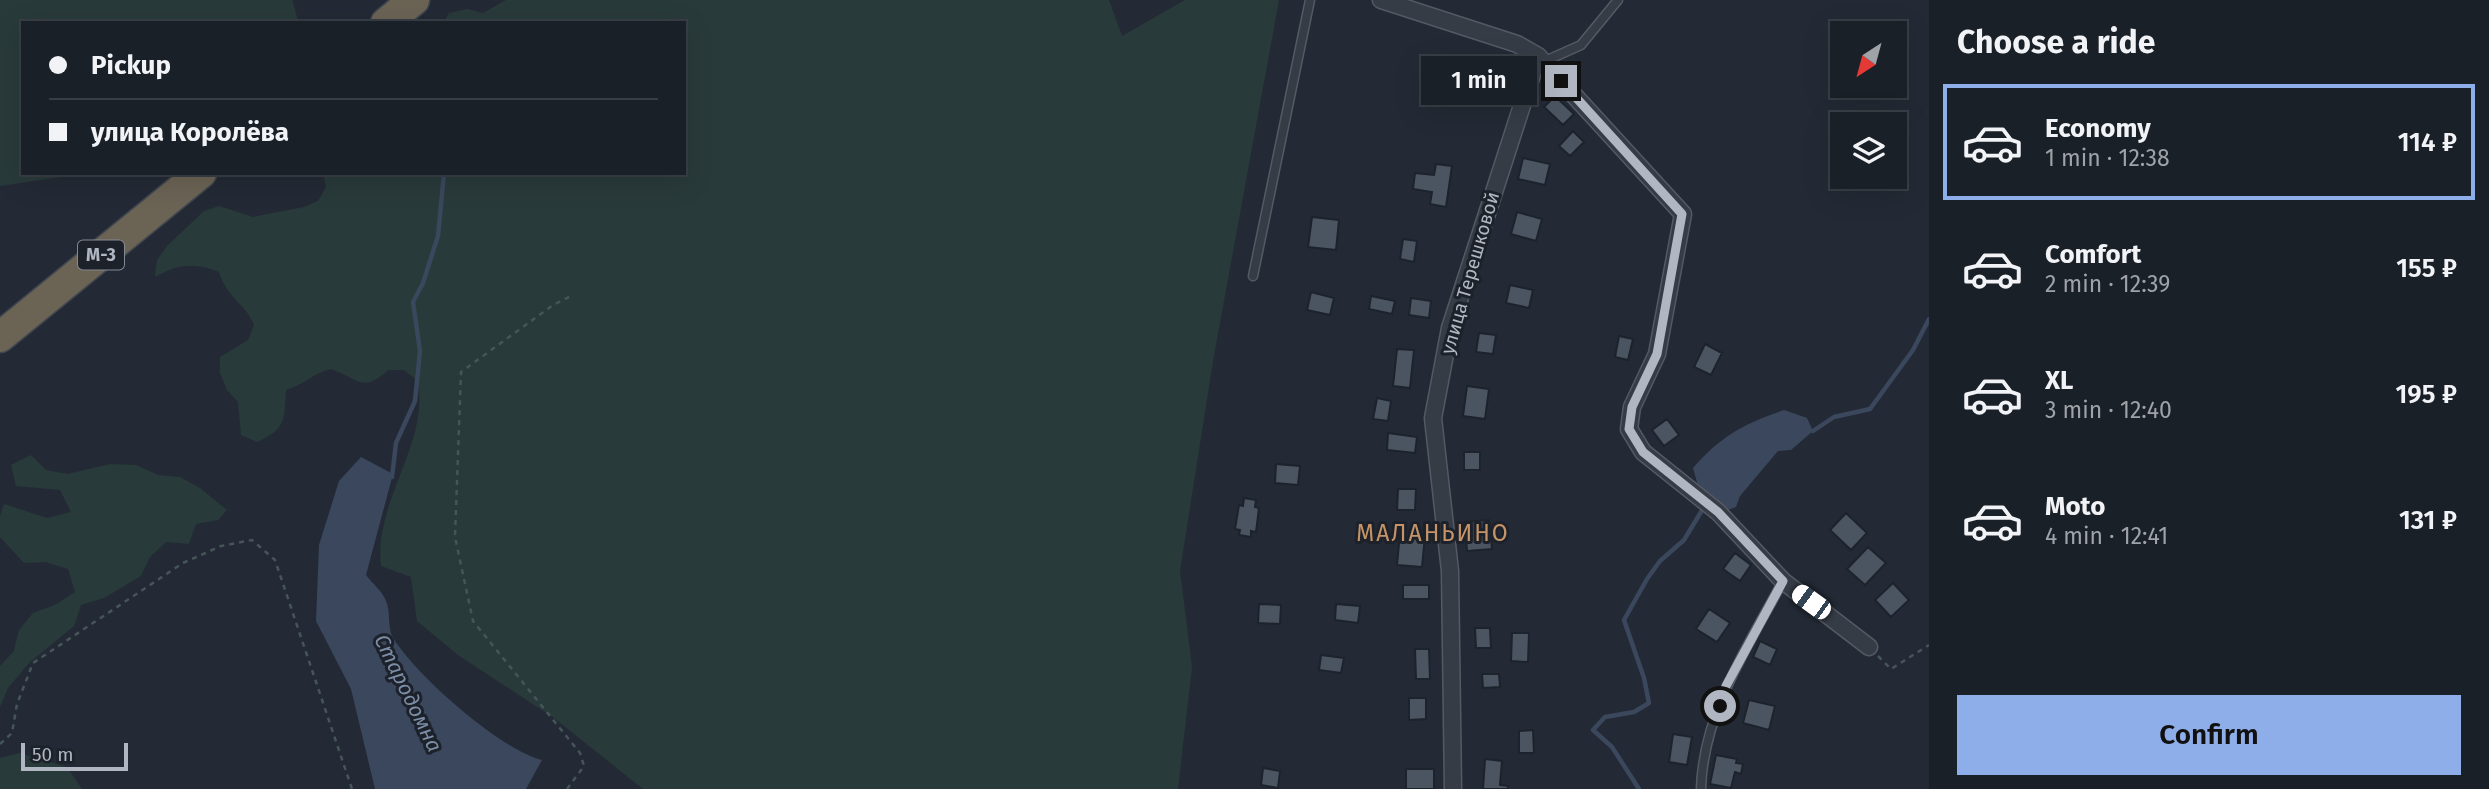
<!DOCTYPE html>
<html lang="en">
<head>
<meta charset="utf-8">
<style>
	:root { --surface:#1a2028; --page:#272d34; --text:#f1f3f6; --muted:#9fa3a8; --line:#383e45; --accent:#8eaeea }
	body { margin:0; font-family:"Fira Sans",sans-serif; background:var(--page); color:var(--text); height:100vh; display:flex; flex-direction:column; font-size:26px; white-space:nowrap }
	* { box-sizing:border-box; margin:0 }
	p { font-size:23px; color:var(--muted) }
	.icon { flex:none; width:38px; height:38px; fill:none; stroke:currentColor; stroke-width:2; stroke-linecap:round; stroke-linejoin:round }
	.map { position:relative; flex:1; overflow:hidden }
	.panel { display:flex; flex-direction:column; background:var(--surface); width:560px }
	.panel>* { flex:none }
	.hud { position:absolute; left:21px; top:21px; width:665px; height:154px; border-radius:0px; box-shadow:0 7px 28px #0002,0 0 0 2px var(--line); display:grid; align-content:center; height:154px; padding:0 28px; background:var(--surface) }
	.needle { width:46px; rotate:216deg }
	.fabs { position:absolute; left:1830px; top:21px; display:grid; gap:14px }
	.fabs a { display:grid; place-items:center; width:77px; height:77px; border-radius:0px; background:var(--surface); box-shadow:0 7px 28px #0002,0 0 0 2px var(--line); font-size:35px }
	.scale { position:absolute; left:21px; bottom:18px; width:107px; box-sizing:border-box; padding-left:7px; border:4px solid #b1b7c2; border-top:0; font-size:19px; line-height:24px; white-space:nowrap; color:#b1b7c2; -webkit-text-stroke:5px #1c212a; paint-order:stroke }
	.end { position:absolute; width:32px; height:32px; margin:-16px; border:9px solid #b1b7c2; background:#111; box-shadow:0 0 0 4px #111 }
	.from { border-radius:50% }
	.bubble { position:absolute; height:49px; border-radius:0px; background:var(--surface); box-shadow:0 7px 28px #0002,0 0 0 2px var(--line); font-size:23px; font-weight:600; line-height:49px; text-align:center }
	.car { position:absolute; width:21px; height:42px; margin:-21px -10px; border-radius:9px; box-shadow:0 0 5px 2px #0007; background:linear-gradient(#fff 24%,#345 0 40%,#fff 0 76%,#345 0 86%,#fff 0) }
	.hud b { display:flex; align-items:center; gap:24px; height:66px; font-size:26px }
	.hud b+b { border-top:2px solid var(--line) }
	.hud i { width:18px; height:18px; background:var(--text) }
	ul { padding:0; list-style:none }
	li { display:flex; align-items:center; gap:21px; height:116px; margin:0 14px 10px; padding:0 14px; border:4px solid transparent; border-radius:0px }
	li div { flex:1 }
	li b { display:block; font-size:26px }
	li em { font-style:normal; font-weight:600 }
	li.active { border-color:var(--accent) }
	li>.icon { width:63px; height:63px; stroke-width:1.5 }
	h2 { padding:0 28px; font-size:32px; line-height:84px }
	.cta { display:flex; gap:14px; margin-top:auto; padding:14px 28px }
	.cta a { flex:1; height:80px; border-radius:0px; background:var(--accent); color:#111; font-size:28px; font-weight:600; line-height:80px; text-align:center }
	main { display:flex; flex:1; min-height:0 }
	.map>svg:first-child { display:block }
	.green { fill:#293a3a }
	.water { fill:#3a475c }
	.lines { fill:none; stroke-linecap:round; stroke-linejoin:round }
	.stream { stroke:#3a475c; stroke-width:4.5 }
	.building { fill:#4b5461; stroke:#1d232c; stroke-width:2 }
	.lane-casing { stroke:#545a64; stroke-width:11 }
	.street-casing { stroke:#545a64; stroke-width:19 }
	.highway-casing { stroke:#414750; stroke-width:33 }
	.path { stroke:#465558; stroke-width:2.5; stroke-dasharray:5 5; stroke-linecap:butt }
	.lane { stroke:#363c46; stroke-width:8 }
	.street { stroke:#363c46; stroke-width:16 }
	.highway { stroke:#6b6354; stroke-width:30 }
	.route { stroke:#b1b7c2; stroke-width:9 }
	.labels { text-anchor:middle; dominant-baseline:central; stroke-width:6; stroke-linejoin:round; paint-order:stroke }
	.shield { fill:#1c212a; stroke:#848a94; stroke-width:2 }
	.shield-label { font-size:18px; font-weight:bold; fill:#b1b7c2 }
	.street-label { font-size:19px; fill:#b1b7c2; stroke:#1c212a }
	.water-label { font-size:21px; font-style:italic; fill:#7c8da7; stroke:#1c212a }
	.quarter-label { font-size:23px; letter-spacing:2px; fill:#c59469; stroke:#1c212a }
</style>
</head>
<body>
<main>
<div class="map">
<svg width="1929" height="789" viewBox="0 0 1929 789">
	<rect width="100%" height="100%" fill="#232a35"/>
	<!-- green -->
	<path class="green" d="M0 0H292L298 20 23 23V173H88L0 186Z
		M506 0H1109L1122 36 1185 0H1279L1213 361 1180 571 1192 667 1178 789H643L554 718 458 655 417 621 411 577 381 566C373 502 432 439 417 380L404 370H388C363 394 357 378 331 369 313 373 304 385 286 390 284 419 287 429 257 442L241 435 238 402 227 390 220 373V357L248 340 254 325C245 303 227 298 219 272 195 262 177 264 155 277L157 260 167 246 204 211 219 206 253 217 304 207 318 201 326 187 323 173H684V23H443L449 13 467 9 483 13Z
		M31 455 46 470 68 474 110 464 136 465 158 475 180 477 200 488 227 510 218 520 196 524 189 544 166 542 150 557 141 576 104 598 81 605 74 626 29 663 8 688 0 707V666L14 651 19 630 33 613 55 605 75 592 68 569 46 562 24 563 0 537V516L4 504 47 518 71 512 60 490 16 486 11 465Z
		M19 753 67 767 82 789H0V758Z"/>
	<!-- water -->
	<path class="water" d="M1784 410 1807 418 1813 431 1791 450 1778 451 1740 496 1736 507 1728 510 1699 489 1693 468C1721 436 1743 424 1784 410Z
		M361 457 393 474 366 575C372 583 383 592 386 601 391 612 387 627 393 638 417 676 499 749 542 760L526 789H375L351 689 316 621 319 545 339 481Z"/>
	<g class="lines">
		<!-- stream -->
		<path class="stream" d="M1813 431 1834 417 1870 409 1913 350 1929 319
			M392 477 396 443 415 401 420 351 413 302 423 283 438 236 444 173
			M1639 789 1612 747 1593 730 1605 717 1634 712 1649 703 1644 678 1624 620 1647 579 1660 561 1684 540 1704 507"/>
	</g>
	<!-- building -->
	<path class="building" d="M1465 58 1487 63 1483 82 1461 78Z
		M1555 96 1574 114 1563 125 1544 107Z
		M1573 131 1584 142 1570 156 1559 146Z
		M1523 158 1550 164 1545 185 1518 179Z
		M1436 164 1452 166 1446 207 1430 204 1432 192 1413 189 1415 173 1434 175Z
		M1517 212 1542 219 1536 241 1511 234Z
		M1312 217 1339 220 1336 250 1308 247Z
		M1403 239 1417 241 1414 262 1400 259Z
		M1510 285 1533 290 1529 308 1506 303Z
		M1311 292 1334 298 1330 315 1307 310Z
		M1371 296 1395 301 1392 314 1369 309Z
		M1411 298 1431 301 1429 318 1409 315Z
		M1479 333 1496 335 1493 354 1476 352Z
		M1619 336 1633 339 1628 360 1615 357Z
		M1705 344 1722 353 1711 375 1694 367Z
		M1397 349 1414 350 1410 388 1393 386Z
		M1467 386 1489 389 1485 419 1463 416Z
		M1377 398 1391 401 1388 421 1373 419Z
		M1667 419 1679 435 1664 446 1652 430Z
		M1388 433 1417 437 1415 453 1387 450Z
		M1464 452H1480V470H1464Z
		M1276 464 1300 466 1298 485 1275 483Z
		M1398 489H1416L1415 510H1397Z
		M1244 498 1256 500 1255 507 1259 508 1256 532 1251 531V537L1239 535 1240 530 1235 529 1239 505 1243 506Z
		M1846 513 1867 533 1851 550 1830 530Z
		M1489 520 1492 549 1467 551 1465 522Z
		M1400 533 1425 535 1422 567 1397 565Z
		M1868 547 1886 563 1865 585 1847 569Z
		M1735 553 1751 565 1740 581 1723 569Z
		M1893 583 1909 600 1891 617 1875 600Z
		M1403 585H1429V599H1403Z
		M1259 604 1281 605 1280 624 1258 623Z
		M1336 604 1360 606 1358 623 1335 620Z
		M1709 609 1730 623 1717 642 1696 629Z
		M1475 628H1490L1491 648H1476Z
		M1512 633H1529L1528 662 1511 661Z
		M1760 641 1777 649 1770 665 1753 657Z
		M1415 649H1429L1430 679H1416Z
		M1321 655 1344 658 1341 673 1319 670Z
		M1482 674H1499L1500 687 1483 688Z
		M1409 698H1426V719L1409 720Z
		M1749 700 1775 706 1769 730 1743 723Z
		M1533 730 1534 753H1519V731Z
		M1673 734 1692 737 1687 765 1669 762Z
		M1716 755 1737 759 1736 763 1743 764 1741 774 1735 772 1731 788 1710 784Z
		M1485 759 1502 761 1500 785 1508 786V789H1483Z
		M1263 768 1280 771 1278 788 1261 785Z
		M1406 769H1434V789H1406Z"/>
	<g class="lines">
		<!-- lane casing -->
		<g class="lane-casing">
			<path id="lane" d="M1543 62 1581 45 1618 0
				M1253 276 1310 0
				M1701 789C1703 713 1748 646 1783 581"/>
		</g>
		<!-- street casing -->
		<g class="street-casing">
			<path id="street" d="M1381 0 1517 44 1538 56 1683 214 1657 354 1632 407 1629 429 1643 452 1718 512 1783 581 1869 647
				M1453 789 1450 571 1433 418 1450 328 1538 56"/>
		</g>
		<!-- highway casing -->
		<g class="highway-casing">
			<path id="highway" d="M386 23 414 0
				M0 337 201 173"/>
		</g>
		<!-- path -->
		<path class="path" d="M1878 656 1891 669 1929 645
			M0 744 12 733 17 704 33 663 183 563 221 546 252 540 275 560 352 789
			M567 789 584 766 580 753 473 621 455 537 461 372 553 305 573 295"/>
		<!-- lane -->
		<use href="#lane" class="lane"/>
		<!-- street -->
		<use href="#street" class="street"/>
		<!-- highway -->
		<use href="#highway" class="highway"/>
	</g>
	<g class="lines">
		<!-- route -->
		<path class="route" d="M1561 81 1682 214 1657 354 1632 407 1629 429 1643 452 1718 512 1783 581 1726 686 1720 706"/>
	</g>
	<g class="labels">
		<!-- shield labels -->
		<rect class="shield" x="78" y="240.5" width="46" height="29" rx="5"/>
		<g class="shield-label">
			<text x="101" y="255">М-3</text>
		</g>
		<!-- street labels -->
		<g class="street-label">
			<text transform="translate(1470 273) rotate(-74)">улица Терешковой</text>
		</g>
		<!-- water labels -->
		<g class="water-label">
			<text transform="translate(408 693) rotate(64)">Стародомна</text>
		</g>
		<!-- quarter labels -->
		<g class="quarter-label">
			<text x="1433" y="533">МАЛАНЬИНО</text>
		</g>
	</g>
</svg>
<div class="fabs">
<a><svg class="needle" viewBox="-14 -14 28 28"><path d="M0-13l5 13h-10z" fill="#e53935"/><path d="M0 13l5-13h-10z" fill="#9fa3a8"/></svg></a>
<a><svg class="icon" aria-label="layers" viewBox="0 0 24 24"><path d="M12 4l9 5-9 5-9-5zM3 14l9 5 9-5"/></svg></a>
</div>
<div class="scale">50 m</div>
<i class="end from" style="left:1720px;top:706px"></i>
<i class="end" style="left:1561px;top:81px"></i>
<div class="bubble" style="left:1421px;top:56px;width:116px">1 min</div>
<i class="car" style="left:1811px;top:602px;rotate:306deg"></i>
<div class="hud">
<b><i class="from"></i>Pickup</b>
<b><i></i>улица Королёва</b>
</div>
</div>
<section class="panel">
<h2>Choose a ride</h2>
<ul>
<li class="active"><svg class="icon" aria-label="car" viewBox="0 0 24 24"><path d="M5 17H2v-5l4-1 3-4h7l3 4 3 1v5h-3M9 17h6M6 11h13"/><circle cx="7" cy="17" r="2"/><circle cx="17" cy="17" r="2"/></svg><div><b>Economy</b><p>1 min · 12:38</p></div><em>114 ₽</em></li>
<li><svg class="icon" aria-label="car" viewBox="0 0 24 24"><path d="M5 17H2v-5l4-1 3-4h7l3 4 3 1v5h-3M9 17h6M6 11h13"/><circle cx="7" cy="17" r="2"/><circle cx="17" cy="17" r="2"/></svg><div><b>Comfort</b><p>2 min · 12:39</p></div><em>155 ₽</em></li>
<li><svg class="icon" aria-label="car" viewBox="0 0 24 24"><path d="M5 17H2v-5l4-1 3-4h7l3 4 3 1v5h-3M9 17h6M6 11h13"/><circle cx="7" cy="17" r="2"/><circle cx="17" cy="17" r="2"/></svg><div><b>XL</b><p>3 min · 12:40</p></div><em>195 ₽</em></li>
<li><svg class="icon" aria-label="car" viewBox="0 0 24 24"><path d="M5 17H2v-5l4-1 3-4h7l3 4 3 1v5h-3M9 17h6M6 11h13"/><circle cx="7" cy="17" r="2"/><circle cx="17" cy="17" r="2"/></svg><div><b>Moto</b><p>4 min · 12:41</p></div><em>131 ₽</em></li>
</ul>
<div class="cta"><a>Confirm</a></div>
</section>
</main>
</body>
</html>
